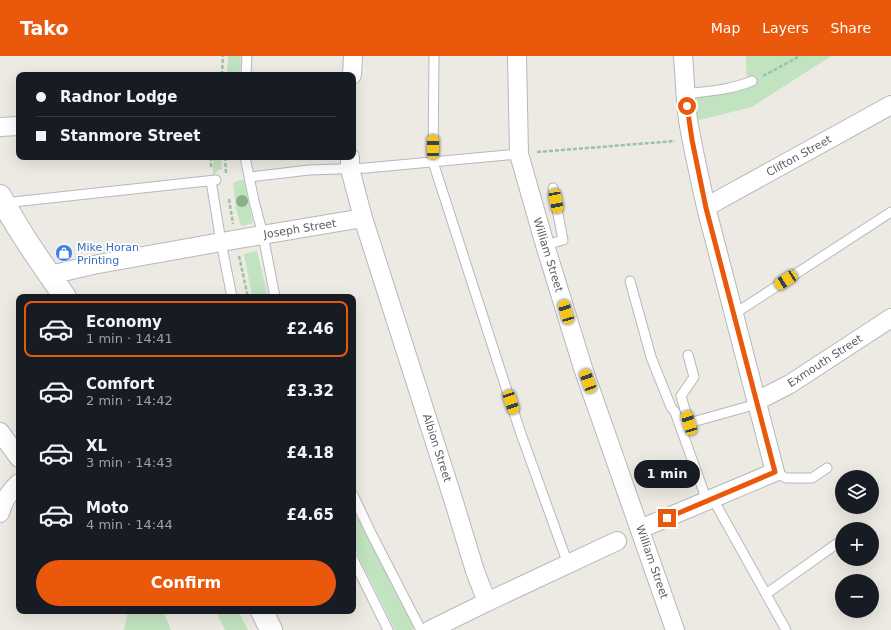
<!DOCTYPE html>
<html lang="en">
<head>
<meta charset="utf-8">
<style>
	:root { --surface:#171b24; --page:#20242c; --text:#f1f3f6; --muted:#9ea1a6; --line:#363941; --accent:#ea580c }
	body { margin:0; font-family:"DejaVu Sans",sans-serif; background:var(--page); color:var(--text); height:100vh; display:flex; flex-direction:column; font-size:15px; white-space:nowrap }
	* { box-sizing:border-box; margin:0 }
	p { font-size:13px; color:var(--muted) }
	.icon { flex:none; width:22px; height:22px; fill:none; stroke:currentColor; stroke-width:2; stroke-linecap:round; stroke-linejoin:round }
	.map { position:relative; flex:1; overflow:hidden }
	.side { position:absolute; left:16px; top:238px; width:340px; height:320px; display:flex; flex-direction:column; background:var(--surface); border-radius:8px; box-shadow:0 4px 16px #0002 }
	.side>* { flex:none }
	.hud { position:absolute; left:16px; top:16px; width:340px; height:88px; border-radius:8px; box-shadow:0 4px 16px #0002; display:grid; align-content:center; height:88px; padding:0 20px; background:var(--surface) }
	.tools { position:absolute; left:835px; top:414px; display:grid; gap:8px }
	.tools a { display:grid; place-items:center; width:44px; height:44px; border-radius:50%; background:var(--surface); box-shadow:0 4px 16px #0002; font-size:20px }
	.end { position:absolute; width:18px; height:18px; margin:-9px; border:5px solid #ea580c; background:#fff; box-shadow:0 0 0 2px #fff }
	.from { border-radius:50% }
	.bubble { position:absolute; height:28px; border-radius:14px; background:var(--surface); box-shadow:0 4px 16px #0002; font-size:13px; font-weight:800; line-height:28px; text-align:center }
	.car { position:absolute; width:12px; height:24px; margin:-12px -6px; border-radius:5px; box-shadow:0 0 3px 1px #0007; background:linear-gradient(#f5c518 24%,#345 0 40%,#f5c518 0 76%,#345 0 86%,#f5c518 0) }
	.hud b { display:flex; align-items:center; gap:14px; height:38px; font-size:15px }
	.hud b+b { border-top:1px solid var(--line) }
	.hud i { width:10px; height:10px; background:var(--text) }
	ul { padding:7px 0 0; list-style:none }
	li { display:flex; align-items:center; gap:12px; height:56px; margin:0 8px 6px; padding:0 12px; border:2px solid transparent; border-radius:8px }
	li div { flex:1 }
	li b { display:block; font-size:15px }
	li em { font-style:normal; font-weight:800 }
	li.selected { border-color:var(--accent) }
	li>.icon { width:36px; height:36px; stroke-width:1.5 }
	.primary-button { display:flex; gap:8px; margin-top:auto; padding:8px 20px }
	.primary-button a { flex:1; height:46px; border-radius:24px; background:var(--accent); color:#fff; font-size:16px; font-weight:800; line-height:46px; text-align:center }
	header { display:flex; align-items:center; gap:24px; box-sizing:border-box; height:56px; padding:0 20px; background:var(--accent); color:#fff }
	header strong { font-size:19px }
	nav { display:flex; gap:22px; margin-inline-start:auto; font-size:14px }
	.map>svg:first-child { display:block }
	.green { fill:#c1e3c0 }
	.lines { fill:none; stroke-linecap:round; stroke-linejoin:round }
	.lane-casing { stroke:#b5b8bc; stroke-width:11 }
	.street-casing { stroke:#b5b8bc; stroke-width:20 }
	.secondary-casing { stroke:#b4b7bc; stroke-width:24 }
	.path { stroke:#9ac3a4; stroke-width:2.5; stroke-dasharray:4 2; stroke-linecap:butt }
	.lane { stroke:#fff; stroke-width:9 }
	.street { stroke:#fff; stroke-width:18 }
	.secondary { stroke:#fff; stroke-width:22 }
	.tree { fill:#8ab187 }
	.route { stroke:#ea580c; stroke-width:5 }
	.labels { text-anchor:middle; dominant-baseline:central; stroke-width:3.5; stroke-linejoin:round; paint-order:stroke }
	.street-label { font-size:11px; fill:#5b5e62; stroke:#fff }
	.shop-label { font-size:11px; fill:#366cbe; stroke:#fff; text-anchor:start }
</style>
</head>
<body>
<header>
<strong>Tako</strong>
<nav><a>Map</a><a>Layers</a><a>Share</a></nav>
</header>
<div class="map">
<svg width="891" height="574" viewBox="0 0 891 574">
	<rect width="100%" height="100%" fill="#eceae2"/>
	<!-- green -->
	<path class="green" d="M228 0H241L240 19H227Z
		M746 0H831L752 51 695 65 694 42 736 35 747 32Z
		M213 101H221L222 113 218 114 214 119 213 118Z
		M239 124H244L253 167 241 170 236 153 233 127Z
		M257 195 268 241H252L244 198Z
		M353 453 412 566 414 572 412 574H395L353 489Z
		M128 555H163L171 574H124Z
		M216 555H238L248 574H225Z"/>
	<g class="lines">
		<!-- lane casing -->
		<g class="lane-casing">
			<path id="lane" d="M434 0 433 106 520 375 568 508
				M246 19 247 0
				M686 38C708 35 731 34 752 25
				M245 101 254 145 263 179 275 241
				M249 121 309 114 366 112 519 98
				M211 125 221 186 232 241
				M4 147 216 124
				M545 189 563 184 553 132
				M630 225 651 301 671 351 675 356 707 445
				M734 258 891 156
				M688 299 694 321 681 340 689 367 757 348
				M775 416 786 422H812L827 412
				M353 439 371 477 421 574
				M713 443 786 574
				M353 503 388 574
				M766 538 842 484"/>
		</g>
		<!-- street casing -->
		<g class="street-casing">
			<path id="street" d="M517 0 519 98 545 189 583 312 675 574
				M352 19 353 0
				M0 71 19 70
				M350 101V113L363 162 454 446 475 515 487 546 617 485
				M706 151 891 49
				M50 219 93 209 221 186 363 162
				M757 345 790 328 891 262
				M0 376 19 402
				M0 457C4 444 9 436 19 427
				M640 473 775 416 706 151C700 123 693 94 688 64 685 43 685 21 683 0
				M430 574 487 546"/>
		</g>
		<!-- secondary casing -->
		<g class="secondary-casing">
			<path id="secondary" d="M0 140C19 176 42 208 65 241
				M262 555 271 574"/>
		</g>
		<!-- path -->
		<path class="path" d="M222 19 223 0
			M763 20 800 0
			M537 96 675 85
			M211 101V112
			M225 101 226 117
			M229 143 233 168
			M239 200 248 241"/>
		<!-- lane -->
		<use href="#lane" class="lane"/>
		<!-- street -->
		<use href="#street" class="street"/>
		<!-- secondary -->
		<use href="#secondary" class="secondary"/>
	</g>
	<!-- trees -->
	<circle class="tree" cx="242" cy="145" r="6"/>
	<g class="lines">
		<!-- route -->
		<path class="route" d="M667 462 775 416 706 152 692 84 687 50"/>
	</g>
	<!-- icons -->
	<defs>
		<g id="shop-disc" transform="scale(0.9)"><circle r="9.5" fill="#3f7fe0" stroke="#fff"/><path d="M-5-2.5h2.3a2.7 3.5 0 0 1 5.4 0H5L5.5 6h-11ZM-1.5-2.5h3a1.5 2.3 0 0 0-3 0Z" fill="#fff"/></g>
	</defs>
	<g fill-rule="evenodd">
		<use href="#shop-disc" x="64" y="197"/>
	</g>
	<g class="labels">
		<!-- street labels -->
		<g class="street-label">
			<text transform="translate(799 100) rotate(-29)">Clifton Street</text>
			<text transform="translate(300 173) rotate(-9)">Joseph Street</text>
			<text transform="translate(548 199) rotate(73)">William Street</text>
			<text transform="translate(825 305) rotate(-33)">Exmouth Street</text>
			<text transform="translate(437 392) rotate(72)">Albion Street</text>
			<text transform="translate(652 506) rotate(71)">William Street</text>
		</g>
		<!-- shop labels -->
		<g class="shop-label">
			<text x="77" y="191">Mike Horan<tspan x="77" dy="13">Printing</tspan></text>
		</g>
	</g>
</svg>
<div class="tools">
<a><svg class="icon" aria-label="layers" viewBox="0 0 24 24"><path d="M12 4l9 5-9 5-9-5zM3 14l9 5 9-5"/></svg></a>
<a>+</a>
<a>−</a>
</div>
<i class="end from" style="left:687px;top:50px"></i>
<i class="end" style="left:667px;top:462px"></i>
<div class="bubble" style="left:634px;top:404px;width:66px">1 min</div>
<i class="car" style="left:433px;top:91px;rotate:0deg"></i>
<i class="car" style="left:556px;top:145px;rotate:169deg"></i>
<i class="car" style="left:786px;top:224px;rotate:237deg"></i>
<i class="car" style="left:566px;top:256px;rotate:343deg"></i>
<i class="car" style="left:588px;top:325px;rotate:340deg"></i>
<i class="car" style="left:511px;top:346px;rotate:162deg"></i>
<i class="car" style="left:689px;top:367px;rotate:343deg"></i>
<div class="hud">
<b><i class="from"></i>Radnor Lodge</b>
<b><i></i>Stanmore Street</b>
</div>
<section class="side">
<ul>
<li class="selected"><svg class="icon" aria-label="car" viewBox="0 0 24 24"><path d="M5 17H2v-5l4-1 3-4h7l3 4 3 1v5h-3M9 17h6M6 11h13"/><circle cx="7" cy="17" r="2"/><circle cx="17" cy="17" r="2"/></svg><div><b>Economy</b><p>1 min · 14:41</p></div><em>£2.46</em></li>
<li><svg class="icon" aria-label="car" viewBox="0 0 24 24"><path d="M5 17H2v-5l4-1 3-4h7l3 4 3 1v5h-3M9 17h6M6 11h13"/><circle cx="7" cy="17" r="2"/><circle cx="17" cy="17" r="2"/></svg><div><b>Comfort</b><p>2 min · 14:42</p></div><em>£3.32</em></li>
<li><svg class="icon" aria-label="car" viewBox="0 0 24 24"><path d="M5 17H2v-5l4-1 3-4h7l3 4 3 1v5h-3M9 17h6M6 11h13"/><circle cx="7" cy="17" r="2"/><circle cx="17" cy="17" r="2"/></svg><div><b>XL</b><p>3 min · 14:43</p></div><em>£4.18</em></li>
<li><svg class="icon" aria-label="car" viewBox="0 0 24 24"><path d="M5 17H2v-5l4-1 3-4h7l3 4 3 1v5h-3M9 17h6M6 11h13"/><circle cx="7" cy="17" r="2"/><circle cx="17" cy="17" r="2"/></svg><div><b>Moto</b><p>4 min · 14:44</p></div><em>£4.65</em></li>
</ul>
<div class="primary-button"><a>Confirm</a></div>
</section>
</div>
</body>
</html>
